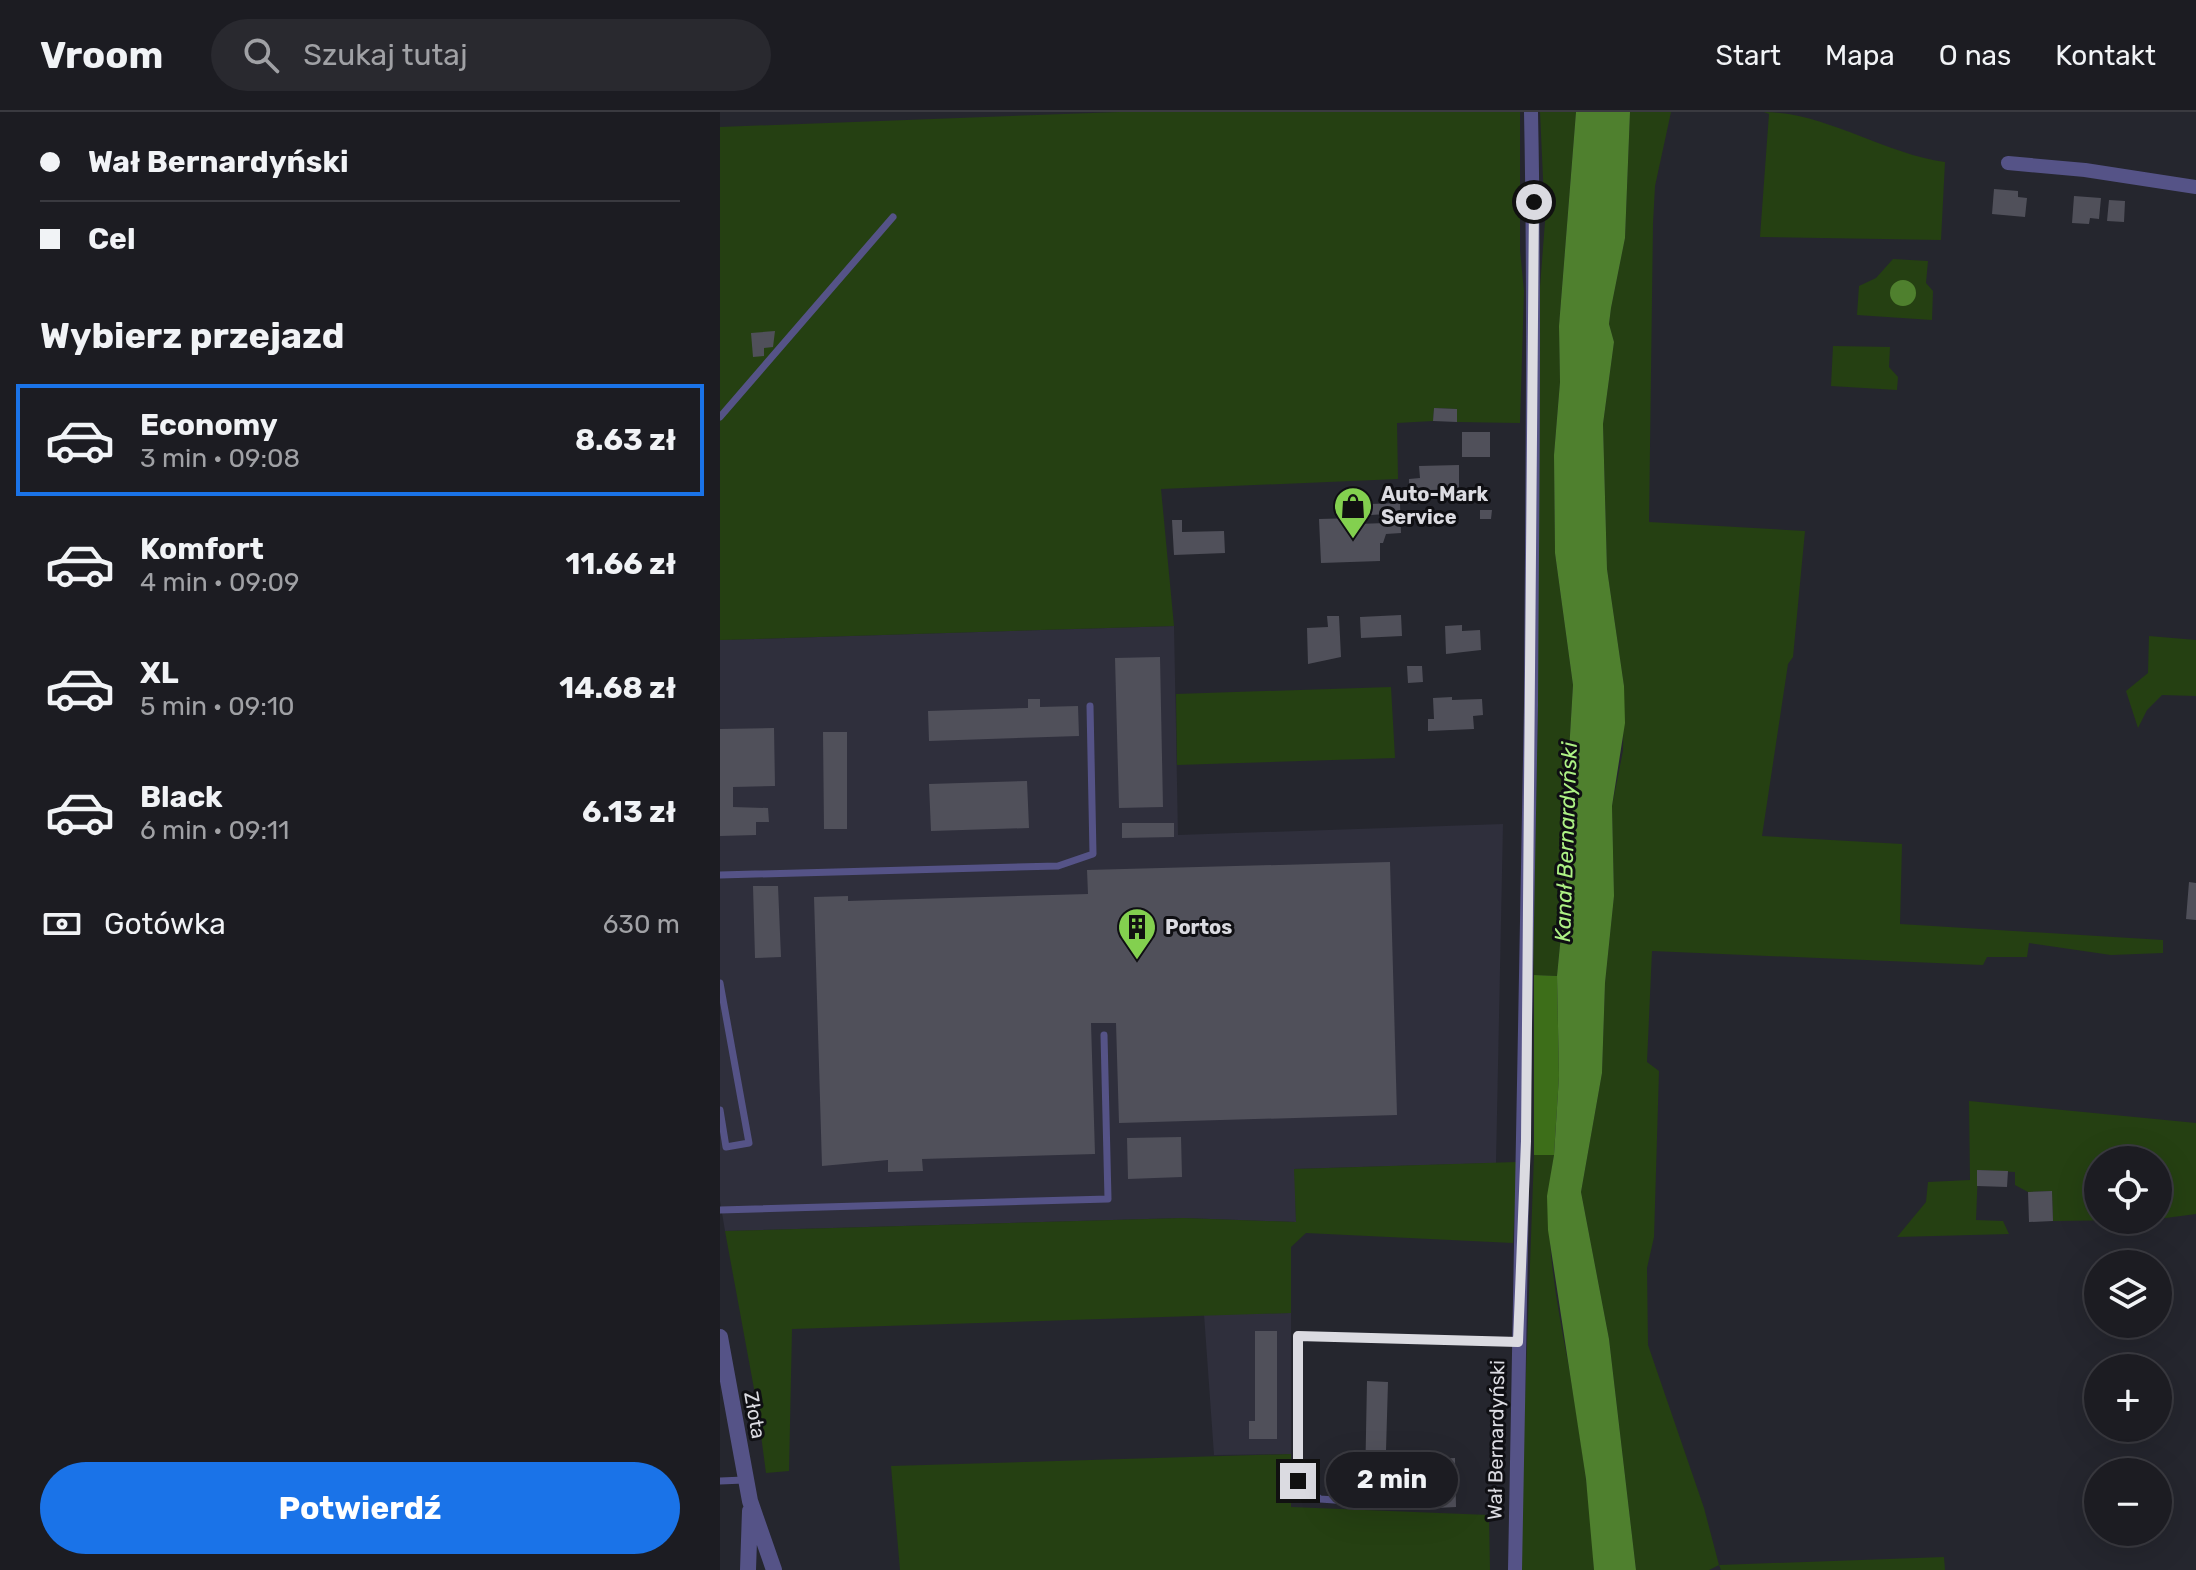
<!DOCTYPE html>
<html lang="pl">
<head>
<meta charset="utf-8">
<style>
	:root { --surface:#1c1c22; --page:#29292f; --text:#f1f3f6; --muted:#a0a1a5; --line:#3a3a40; --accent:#1a73e8 }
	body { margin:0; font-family:Rubik,sans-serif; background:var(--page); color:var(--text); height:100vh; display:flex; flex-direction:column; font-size:30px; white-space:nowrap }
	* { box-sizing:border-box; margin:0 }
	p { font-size:26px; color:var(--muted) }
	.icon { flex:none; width:44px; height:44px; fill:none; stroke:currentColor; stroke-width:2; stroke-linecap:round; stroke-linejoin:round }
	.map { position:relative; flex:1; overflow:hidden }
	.sheet { display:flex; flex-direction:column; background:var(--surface); width:720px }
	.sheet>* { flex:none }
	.hud { display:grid; align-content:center; height:176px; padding:0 40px; background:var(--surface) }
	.buttons { position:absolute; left:1364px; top:1034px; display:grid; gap:16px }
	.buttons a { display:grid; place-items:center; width:88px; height:88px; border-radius:50%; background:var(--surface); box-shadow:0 8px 32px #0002,0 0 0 2px var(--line); font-size:40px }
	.end { position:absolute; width:36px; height:36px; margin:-18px; border:10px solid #dbdbe1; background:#111; box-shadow:0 0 0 4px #111 }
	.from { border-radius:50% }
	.bubble { position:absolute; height:56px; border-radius:28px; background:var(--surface); box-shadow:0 8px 32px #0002,0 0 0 2px var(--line); font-size:26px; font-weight:700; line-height:56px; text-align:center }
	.hud b { display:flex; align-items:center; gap:28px; height:76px; font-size:30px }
	.hud b+b { border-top:2px solid var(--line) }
	.hud i { width:20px; height:20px; background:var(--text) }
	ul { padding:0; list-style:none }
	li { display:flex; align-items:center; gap:24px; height:112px; margin:0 16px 12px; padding:0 24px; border:4px solid transparent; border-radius:0px }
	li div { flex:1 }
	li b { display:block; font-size:30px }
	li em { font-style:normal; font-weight:700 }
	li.selected { border-color:var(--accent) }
	li>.icon { width:72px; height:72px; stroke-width:1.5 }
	h2 { padding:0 40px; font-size:36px; line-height:96px }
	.pay { display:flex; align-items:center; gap:20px; height:88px; padding:0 40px; font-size:30px }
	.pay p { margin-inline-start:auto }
	.primary-button { display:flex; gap:16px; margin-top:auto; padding:16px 40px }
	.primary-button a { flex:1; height:92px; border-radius:48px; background:var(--accent); color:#fff; font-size:32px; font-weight:700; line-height:92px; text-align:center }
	header { display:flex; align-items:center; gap:48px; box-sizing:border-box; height:112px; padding:0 40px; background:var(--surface); border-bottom:2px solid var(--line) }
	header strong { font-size:38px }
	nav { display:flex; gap:44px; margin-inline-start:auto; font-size:28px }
	.search { width:560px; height:72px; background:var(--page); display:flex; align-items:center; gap:20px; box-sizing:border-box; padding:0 28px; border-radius:44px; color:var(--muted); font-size:30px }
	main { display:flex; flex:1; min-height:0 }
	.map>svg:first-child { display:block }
	.built { fill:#2f2f3c }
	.green { fill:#254012 }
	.forest { fill:#3d6e19 }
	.water { fill:#4f802e }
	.building { fill:#50505a }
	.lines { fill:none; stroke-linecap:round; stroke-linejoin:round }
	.service { stroke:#555387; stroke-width:7 }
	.minor { stroke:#555387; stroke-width:14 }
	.tertiary { stroke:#555387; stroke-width:16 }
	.route { stroke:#dbdbe1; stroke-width:10 }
	.labels { text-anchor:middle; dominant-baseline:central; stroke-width:6; stroke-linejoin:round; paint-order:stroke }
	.poi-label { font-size:20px; font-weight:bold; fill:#dbdbe1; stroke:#0f0f13; text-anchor:start }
	.street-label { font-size:20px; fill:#dbdbe1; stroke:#0f0f13 }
	.water-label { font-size:22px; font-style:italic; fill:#aef285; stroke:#0f0f13 }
</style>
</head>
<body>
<header>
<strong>Vroom</strong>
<div class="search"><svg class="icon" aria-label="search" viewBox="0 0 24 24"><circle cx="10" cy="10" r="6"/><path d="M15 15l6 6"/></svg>Szukaj tutaj</div>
<nav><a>Start</a><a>Mapa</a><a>O nas</a><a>Kontakt</a></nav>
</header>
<main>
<section class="sheet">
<div class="hud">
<b><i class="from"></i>Wał Bernardyński</b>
<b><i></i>Cel</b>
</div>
<h2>Wybierz przejazd</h2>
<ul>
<li class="selected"><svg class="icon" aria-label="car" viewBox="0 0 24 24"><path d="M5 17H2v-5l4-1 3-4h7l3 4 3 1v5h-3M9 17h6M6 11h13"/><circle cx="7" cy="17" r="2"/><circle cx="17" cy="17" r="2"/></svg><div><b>Economy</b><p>3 min · 09:08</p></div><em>8.63 zł</em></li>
<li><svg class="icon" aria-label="car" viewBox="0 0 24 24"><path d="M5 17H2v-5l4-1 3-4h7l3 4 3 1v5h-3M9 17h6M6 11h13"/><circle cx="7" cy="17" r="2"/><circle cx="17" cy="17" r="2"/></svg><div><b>Komfort</b><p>4 min · 09:09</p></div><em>11.66 zł</em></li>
<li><svg class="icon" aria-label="car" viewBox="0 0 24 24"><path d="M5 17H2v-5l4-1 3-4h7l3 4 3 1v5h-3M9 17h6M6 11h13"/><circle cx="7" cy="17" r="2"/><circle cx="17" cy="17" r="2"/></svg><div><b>XL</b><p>5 min · 09:10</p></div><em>14.68 zł</em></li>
<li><svg class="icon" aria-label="car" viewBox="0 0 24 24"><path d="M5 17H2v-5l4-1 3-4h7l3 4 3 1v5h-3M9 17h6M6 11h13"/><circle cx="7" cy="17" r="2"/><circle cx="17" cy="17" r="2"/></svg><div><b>Black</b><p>6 min · 09:11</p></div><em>6.13 zł</em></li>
</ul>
<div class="pay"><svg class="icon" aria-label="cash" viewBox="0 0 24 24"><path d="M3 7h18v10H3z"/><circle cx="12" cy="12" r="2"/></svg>Gotówka<p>630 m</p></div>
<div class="primary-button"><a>Potwierdź</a></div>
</section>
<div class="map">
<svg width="1476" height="1458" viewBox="0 0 1476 1458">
	<rect width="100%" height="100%" fill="#25262e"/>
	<!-- built -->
	<path class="built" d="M454 514 458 723 783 712 776 1051 575 1057 576 1110 463 1106 5 1119 0 1089V528Z
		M571 1201V1342L494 1343 484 1202Z"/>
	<!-- green -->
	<path class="green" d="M399 0H800V138L804 179 800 311 737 310V297L714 296 713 309 677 311 678 367 441 377 454 514 0 528V15Z
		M820 0H856L839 214 840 270 834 343 835 441 853 573 845 707 846 771 837 864 814 863 813 835 818 594V201L825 110Z
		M910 0H951L935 74 933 111 929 410 1085 419 1073 545 1068 552 1042 724 1182 732 1180 812 1443 828V841L1391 843 1309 831 1307 845H1267L1263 853 932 839 927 950 939 959 934 1125 927 1156 928 1233 984 1396 999 1453 1224 1445 1225 1458H1001L999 1453 989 1458H916L889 1227 861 1080 882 961 885 871 894 784 892 694 903 639 904 574 887 457 883 312 894 230 889 212 891 196 905 126Z
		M1044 0C1105 0 1162 41 1225 50L1221 128 1040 125 1049 2Z
		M1173 147 1208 149 1206 171 1213 179 1212 208 1137 203 1139 174 1156 166Z
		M1113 234 1170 235 1169 255 1178 265 1177 278 1111 274Z
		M1429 524 1476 528V584L1442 583 1427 598 1418 616 1406 579 1428 561Z
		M671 575 675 646 457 653 456 582Z
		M1249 989 1476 1011V1102L1438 1107V1048H1378V1108H1413L1333 1109 1332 1079 1308 1080 1295 1073V1060L1258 1058 1256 1108 1283 1109 1289 1122 1177 1125 1206 1090 1208 1070 1250 1068Z
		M814 1043H834C821 1116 836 1185 849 1256 860 1323 871 1390 874 1458H802V1371Z
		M797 1050 793 1131 586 1121 571 1135V1201L72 1217 69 1359 46 1361 37 1293 5 1119 463 1106 576 1110 574 1057Z
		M571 1342V1395L769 1403 770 1458H180L171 1354Z"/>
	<!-- forest -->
	<path class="forest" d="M814 863 837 864 839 964 834 1043H814Z"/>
	<!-- water -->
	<path class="water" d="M856 0H910L905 126 891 196 889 212 894 230 883 312 887 457 904 574 905 611 892 694 894 784 885 871 882 961 861 1080 889 1227 916 1458H874L866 1367 828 1118 827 1084 834 1043 839 964 837 864 846 771 845 707 853 573 835 441 834 343 840 270 839 214Z
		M1170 181a13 13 0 1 1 26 0a13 13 0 1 1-26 0Z"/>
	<!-- building -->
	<path class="building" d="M1274 77 1298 79V85L1307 86 1305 105 1272 102Z
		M1354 84 1381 86 1379 107 1370 106 1369 112 1352 111Z
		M1389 88 1405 89 1404 110 1387 109Z
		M55 219 53 235 44 236V244L33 245 31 221Z
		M714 296 737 297V310L713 309Z
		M742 320H770V345H742Z
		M739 353V377L709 378V384H699V379H689V367L700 366 699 354Z
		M680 391 681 421 666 422 663 431H660V449L601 451 599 407 636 406 637 412 666 411V402L651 403 650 392Z
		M760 398H772L771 407H760Z
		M452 408H462V420L504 419 505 441 454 443Z
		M681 503 682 524 641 526 640 505Z
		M607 504H619L621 545 588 552 587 516 608 515Z
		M742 513V519L760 518 761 538 726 542 725 514Z
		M440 545 443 695 399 696 395 546Z
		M687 554H702L703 570 688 571Z
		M732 585V588L762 587 763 603 753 604 754 617 708 619V607H714L713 586Z
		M308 587H320V595L358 594 359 624 209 629 208 599 308 596Z
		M54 616 55 674 13 675V695L48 696 49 710H36V723L0 724V617Z
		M103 620H127V717H104Z
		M307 669 309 716 211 719 209 672Z
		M402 711H454V725L402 726Z
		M670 750 677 1003 399 1011 396 911H371L375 1042 202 1047 203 1059 168 1060V1048L102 1054 94 785 128 784V789L368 782 367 758Z
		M1469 770 1476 771V808L1466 807Z
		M33 774H58L61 845 35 846Z
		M461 1025 462 1065 408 1067 407 1026Z
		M1257 1058 1288 1059 1287 1075 1257 1074Z
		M1332 1079 1333 1109 1309 1110 1308 1080Z
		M535 1219H557V1327H529V1309H535Z
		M647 1269 668 1270 665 1373H645Z
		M735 1346 736 1395 716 1396 714 1347Z"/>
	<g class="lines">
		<!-- service -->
		<path class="service" d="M0 305 173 105
			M0 763 338 754 373 742 370 594
			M0 871 29 1031 6 1035 0 998
			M0 1098 388 1087 384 923
			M0 1369 24 1368
			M658 1391 600 1387 578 1369V1224L798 1230"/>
		<!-- minor -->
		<path class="minor" d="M1288 51 1365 58 1476 75
			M795 1458 811 593C812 396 815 198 811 0"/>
		<!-- tertiary -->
		<path class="tertiary" d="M0 1225 30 1389 54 1458
			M28 1458 30 1399"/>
	</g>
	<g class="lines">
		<!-- route -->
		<path class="route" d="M578 1369V1224L798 1230 806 1029 814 90"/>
	</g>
	<!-- icons -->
	<defs>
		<g id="shop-pin" transform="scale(2)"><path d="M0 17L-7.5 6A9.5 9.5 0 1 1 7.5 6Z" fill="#83d04f" stroke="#0f0f13"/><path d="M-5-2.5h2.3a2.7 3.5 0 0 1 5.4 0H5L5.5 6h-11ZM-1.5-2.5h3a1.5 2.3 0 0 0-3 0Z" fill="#111"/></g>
		<g id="building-pin" transform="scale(2)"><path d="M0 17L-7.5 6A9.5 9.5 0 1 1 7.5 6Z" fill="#83d04f" stroke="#0f0f13"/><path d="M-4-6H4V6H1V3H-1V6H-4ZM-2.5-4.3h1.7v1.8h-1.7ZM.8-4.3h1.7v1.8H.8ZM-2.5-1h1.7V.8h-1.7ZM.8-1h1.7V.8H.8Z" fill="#111"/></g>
	</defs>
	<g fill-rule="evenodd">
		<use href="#shop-pin" x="633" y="394"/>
		<use href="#building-pin" x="417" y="815"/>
	</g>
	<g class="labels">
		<!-- poi labels -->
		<g class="poi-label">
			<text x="661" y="382">Auto-Mark<tspan x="661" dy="23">Service</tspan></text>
			<text x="445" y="815">Portos</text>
		</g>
		<!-- street labels -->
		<g class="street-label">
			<text transform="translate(35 1303) rotate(80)">Złota</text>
			<text transform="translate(776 1328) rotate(-89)">Wał Bernardyński</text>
		</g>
		<!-- water labels -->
		<g class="water-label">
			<text transform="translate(846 730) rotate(-88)">Kanał Bernardyński</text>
		</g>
	</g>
</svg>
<div class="buttons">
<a><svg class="icon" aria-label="locate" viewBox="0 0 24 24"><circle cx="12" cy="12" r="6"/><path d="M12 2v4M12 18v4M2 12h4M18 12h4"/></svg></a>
<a><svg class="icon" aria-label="layers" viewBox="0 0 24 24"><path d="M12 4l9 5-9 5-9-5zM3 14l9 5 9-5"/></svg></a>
<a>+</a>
<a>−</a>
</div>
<i class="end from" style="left:814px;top:90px"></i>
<i class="end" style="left:578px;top:1369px"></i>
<div class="bubble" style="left:606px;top:1340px;width:132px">2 min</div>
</div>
</main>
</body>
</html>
